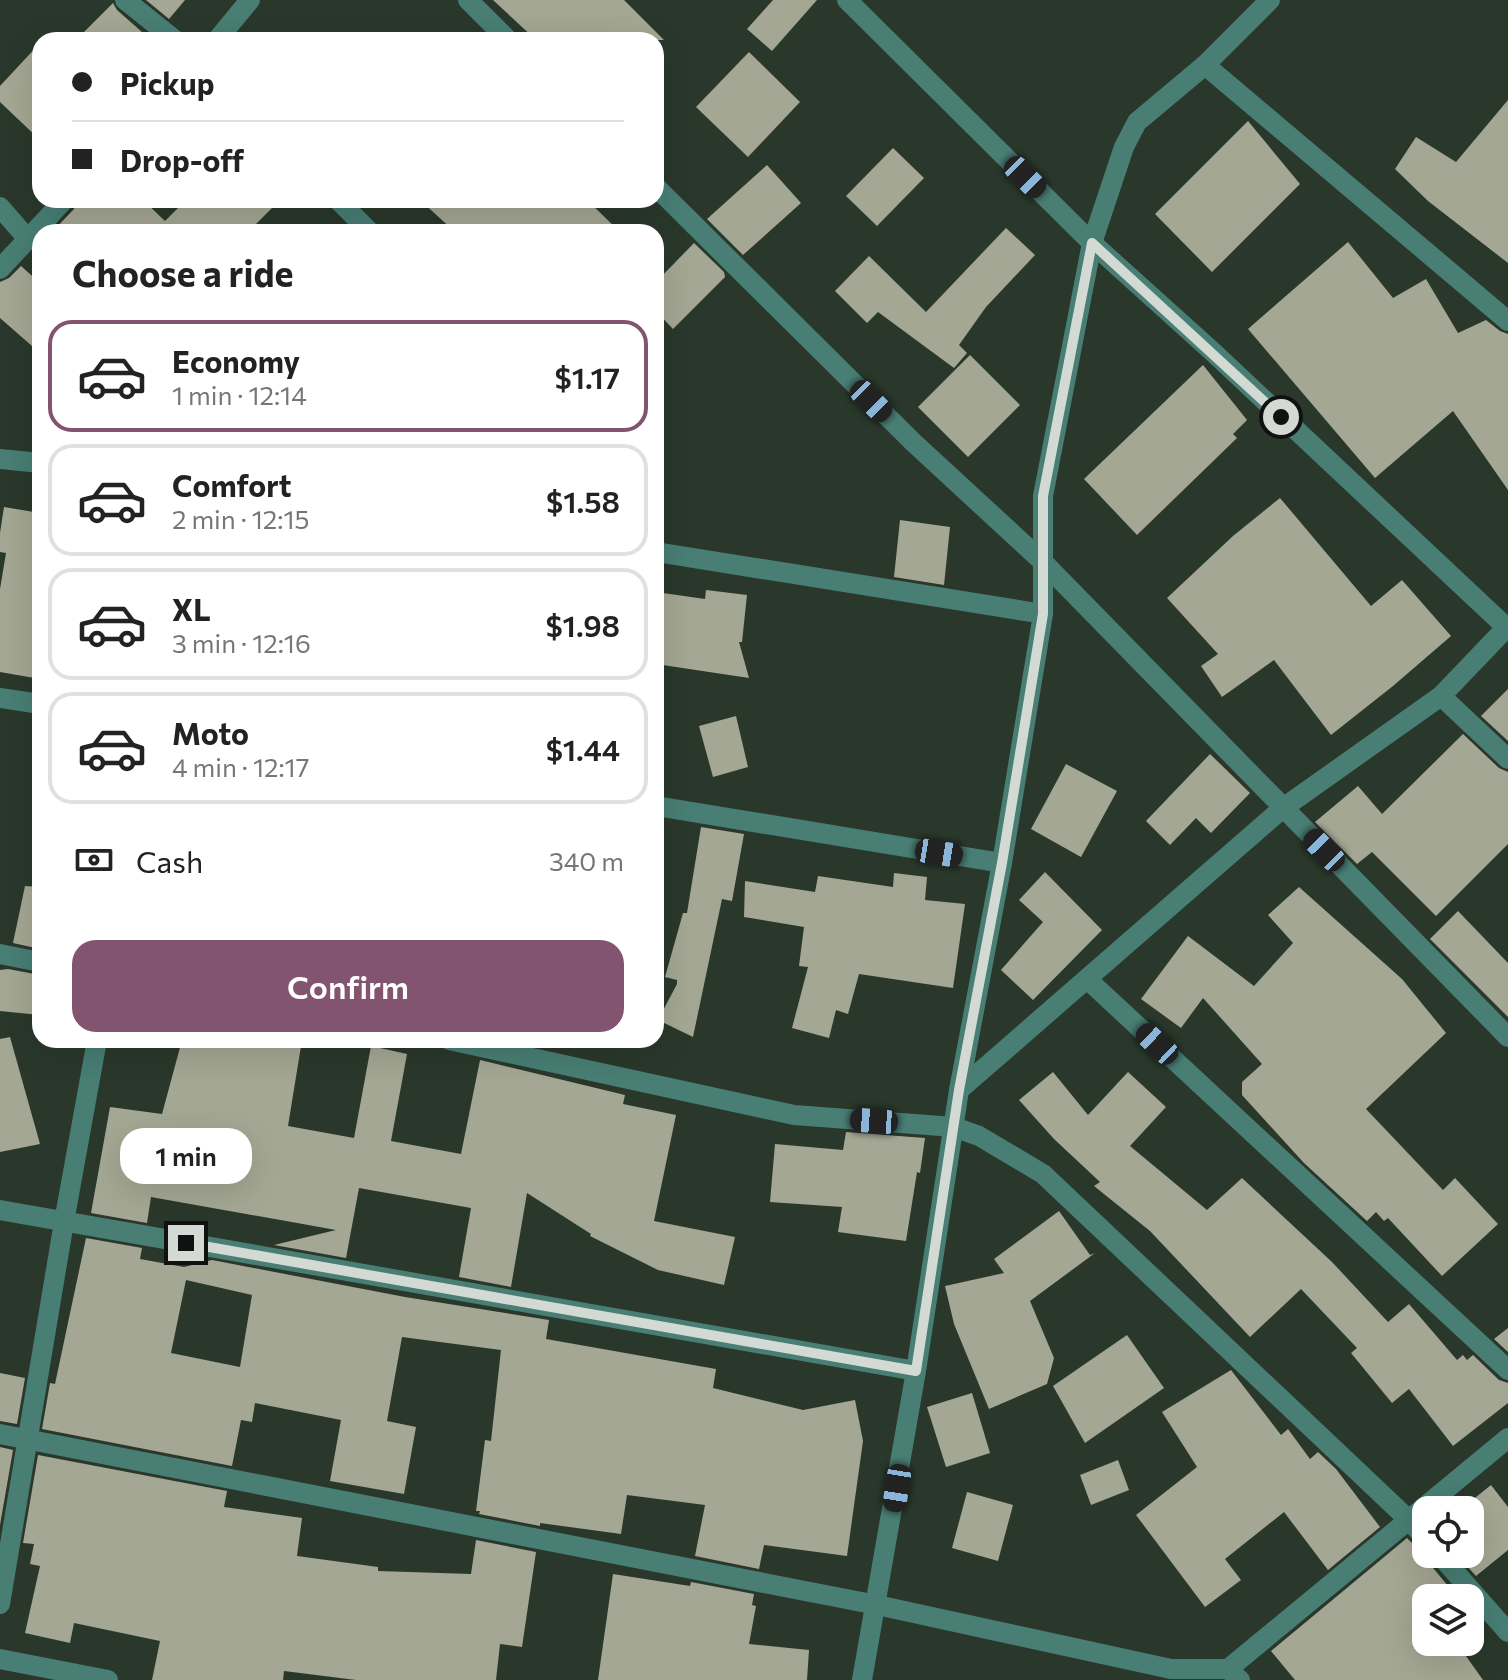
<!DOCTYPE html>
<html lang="en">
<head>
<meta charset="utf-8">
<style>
  :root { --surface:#fff; --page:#f6f6f6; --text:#222; --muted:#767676; --line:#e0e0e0; --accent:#82546f }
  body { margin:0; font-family:Commissioner,sans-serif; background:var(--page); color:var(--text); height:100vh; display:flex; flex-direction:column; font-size:30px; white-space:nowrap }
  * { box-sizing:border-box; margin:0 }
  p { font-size:26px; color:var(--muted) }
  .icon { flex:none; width:44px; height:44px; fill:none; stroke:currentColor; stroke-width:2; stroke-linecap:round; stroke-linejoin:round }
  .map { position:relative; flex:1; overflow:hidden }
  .panel { position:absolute; left:32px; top:224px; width:632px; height:824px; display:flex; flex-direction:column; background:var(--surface); border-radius:24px; box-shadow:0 8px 32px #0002 }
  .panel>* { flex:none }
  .hud { position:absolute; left:32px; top:32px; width:632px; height:176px; border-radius:24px; box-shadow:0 8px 32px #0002; display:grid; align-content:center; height:176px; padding:0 40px; background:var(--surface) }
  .controls { position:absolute; left:1412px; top:1496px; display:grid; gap:16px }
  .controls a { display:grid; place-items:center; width:72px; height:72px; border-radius:16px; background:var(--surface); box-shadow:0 8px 32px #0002; font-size:40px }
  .end { position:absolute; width:36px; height:36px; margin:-18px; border:10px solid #d2dad3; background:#111; box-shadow:0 0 0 4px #111 }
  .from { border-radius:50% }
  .bubble { position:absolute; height:56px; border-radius:24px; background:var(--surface); box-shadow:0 8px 32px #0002; font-size:26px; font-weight:600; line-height:56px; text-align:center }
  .car { position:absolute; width:24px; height:48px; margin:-24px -12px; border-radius:10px; box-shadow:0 0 6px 2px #0007; background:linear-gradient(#222 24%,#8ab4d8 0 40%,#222 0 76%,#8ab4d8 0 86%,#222 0) }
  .hud b { display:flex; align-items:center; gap:28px; height:76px; font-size:30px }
  .hud b+b { border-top:2px solid var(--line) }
  .hud i { width:20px; height:20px; background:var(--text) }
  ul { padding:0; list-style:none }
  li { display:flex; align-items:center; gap:24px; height:112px; margin:0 16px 12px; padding:0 24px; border:4px solid var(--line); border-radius:24px }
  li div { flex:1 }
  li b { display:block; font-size:30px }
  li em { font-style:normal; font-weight:600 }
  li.selected { border-color:var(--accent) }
  li>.icon { width:72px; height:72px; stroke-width:1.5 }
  h2 { padding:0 40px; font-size:36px; line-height:96px }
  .pay { display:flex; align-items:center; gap:20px; height:88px; padding:0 40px; font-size:30px }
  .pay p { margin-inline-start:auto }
  .cta { display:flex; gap:16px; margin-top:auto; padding:16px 40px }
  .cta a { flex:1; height:92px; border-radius:24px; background:var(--accent); color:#fff; font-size:32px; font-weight:600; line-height:92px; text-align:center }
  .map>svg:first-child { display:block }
  .building { fill:#a4a793; fill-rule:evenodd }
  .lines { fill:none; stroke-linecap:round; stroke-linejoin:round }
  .minor { stroke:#487e74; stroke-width:20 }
  .route { stroke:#d2dad3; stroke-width:10 }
</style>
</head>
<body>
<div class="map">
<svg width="1508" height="1680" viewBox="0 0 1508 1680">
  <rect width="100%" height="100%" fill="#2a382b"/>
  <g class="building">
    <polygon points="146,0 185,0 169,19"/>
    <polygon points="493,0 624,0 664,40 536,40"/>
    <polygon points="773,0 817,0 772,51 747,29"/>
    <polygon points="113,3 117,10 151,40 76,40"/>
    <polygon points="40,43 40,140 0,102 0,86"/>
    <polygon points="749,52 800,102 748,157 696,107"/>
    <polygon points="1508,100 1508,263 1428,201 1395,169 1416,137 1456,162"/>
    <polygon points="1248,121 1300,184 1212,272 1155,214"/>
    <polygon points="893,148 924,178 877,226 846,196"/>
    <polygon points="767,165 801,203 743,255 707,219"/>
    <polygon points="77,200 143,200 165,221 186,200 280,200 248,232 52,232 74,209"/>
    <polygon points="420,200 587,200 620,232 455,232"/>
    <polygon points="1006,228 1035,255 986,307 959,345 967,353 954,368 878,312 867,323 835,291 869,256 926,312"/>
    <polygon points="1348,242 1393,298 1426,279 1458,333 1486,320 1500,331 1508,334 1508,490 1453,411 1375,478 1248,329"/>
    <polygon points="694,243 724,272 725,277 673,329 656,311 656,282"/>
    <polygon points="21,266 40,283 40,353 0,318 0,282 9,278"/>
    <polygon points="970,355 1020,405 968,457 918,407"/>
    <polygon points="1203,365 1247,420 1233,434 1237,438 1137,535 1084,479"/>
    <polygon points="1280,498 1371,606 1402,580 1451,636 1393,686 1331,735 1274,660 1222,697 1201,666 1218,654 1167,598 1233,536"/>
    <polygon points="4,507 40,513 40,679 0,672 0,589 6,553 0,552 0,533"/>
    <polygon points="900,520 950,527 944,585 894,577"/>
    <polygon points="706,590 747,595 742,642 739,642 749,678 656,664 656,592 705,599"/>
    <polygon points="1508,689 1508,741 1481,716"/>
    <polygon points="736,716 748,767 713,777 699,726"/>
    <polygon points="1463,734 1499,768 1508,772 1508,844 1436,916 1372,852 1357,864 1315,822 1358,786 1382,814"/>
    <polygon points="1210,754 1250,793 1211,833 1196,818 1170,845 1146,821"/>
    <polygon points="1066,764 1117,791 1081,857 1031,829"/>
    <polygon points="701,827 744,834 732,901 722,899 693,1037 658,1020 677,984 677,980 665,977 683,913 687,913"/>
    <polygon points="1045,872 1102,930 1033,1000 1001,970 1043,922 1019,900"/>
    <polygon points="894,873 927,877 925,900 965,904 953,988 859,974 848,1014 836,1010 829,1038 792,1028 808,967 799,966 804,927 744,917 745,881 815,892 818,876 893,887"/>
    <polygon points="25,886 40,887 40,949 13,943"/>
    <polygon points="1299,887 1402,979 1446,1033 1366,1109 1443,1190 1455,1178 1498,1224 1442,1276 1388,1218 1384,1221 1376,1212 1367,1221 1304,1163 1242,1095 1242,1082 1262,1064 1203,998 1181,1028 1141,999 1188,936 1254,986 1293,943 1268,915"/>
    <polygon points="1458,911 1508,963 1508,1017 1430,939"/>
    <polygon points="8,969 40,975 40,1015 0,1011 0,970"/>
    <polygon points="10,1037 40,1144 0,1152 0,1039"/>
    <polygon points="182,1040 302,1040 288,1126 354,1138 371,1046 407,1054 391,1141 461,1154 480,1060 625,1095 623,1104 676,1115 654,1221 735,1237 724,1285 658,1270 590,1236 591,1234 527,1193 511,1287 459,1277 471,1208 359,1188 346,1258 274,1245 336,1230 151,1197 147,1223 91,1213 110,1107 162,1114"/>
    <polygon points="1053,1072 1088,1115 1128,1072 1166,1107 1130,1146 1207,1210 1242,1178 1332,1262 1388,1322 1409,1304 1457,1360 1463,1355 1467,1360 1473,1355 1499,1380 1508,1383 1508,1403 1453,1446 1409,1389 1392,1403 1351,1353 1357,1348 1301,1289 1250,1337 1150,1231 1094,1186 1100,1182 1054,1139 1019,1100"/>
    <polygon points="846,1132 925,1138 920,1173 917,1172 906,1241 838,1232 842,1207 770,1202 775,1144 843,1150"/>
    <polygon points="1059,1211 1090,1255 1095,1253 1030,1301 1054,1358 1047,1384 989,1409 954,1324 945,1286 1004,1273 994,1259"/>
    <path d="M86,1238l56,10 -2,11 44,8 28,-7 193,37 144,23 -3,19 170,30 -3,19 90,22 52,-10 8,41 -16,115 -83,-11 -5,24 -64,-13 10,-51 -78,-10 -6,39 -81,-11v3l-61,-12 1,-3h-4l9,-71 6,1 10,-91 -99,-13 -15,84 29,6 -12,67 -74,-13 11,-61 -86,-17 -3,19 -11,-2 -9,46 -190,-37 8,-46 5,1zM186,1280l66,15 -12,72 -69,-14z"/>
    <polygon points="1508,1328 1508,1352 1494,1339"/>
    <polygon points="1127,1335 1164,1388 1085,1443 1053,1386"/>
    <polygon points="1231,1370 1281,1435 1288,1429 1310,1459 1318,1452 1336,1469 1380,1527 1328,1570 1284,1512 1225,1559 1241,1580 1205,1607 1136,1515 1197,1467 1162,1412"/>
    <polygon points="0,1373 25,1378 17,1424 0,1421"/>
    <polygon points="972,1393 990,1453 946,1467 927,1407"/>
    <polygon points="0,1447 13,1450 0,1525"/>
    <polygon points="38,1455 227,1491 224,1507 302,1518 297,1556 378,1567 378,1571 471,1574 476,1540 536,1552 522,1647 500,1644 496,1680 356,1680 284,1671 283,1680 152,1680 160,1641 74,1623 70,1643 25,1633 40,1566 30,1564 34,1544 23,1543"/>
    <polygon points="1118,1460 1129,1490 1091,1505 1080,1475"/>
    <polygon points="1491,1485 1508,1507 1508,1550 1476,1576 1456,1554 1470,1554 1470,1510 1460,1510"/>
    <polygon points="967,1492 1013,1505 998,1561 952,1548"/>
    <polygon points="1407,1538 1417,1548 1426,1552 1429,1563 1458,1598 1426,1598 1426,1642 1470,1642 1470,1614 1484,1633 1461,1649 1483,1680 1295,1680 1271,1651"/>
    <polygon points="613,1574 690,1586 691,1582 754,1594 752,1605 756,1606 749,1644 809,1650 807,1680 598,1680"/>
  </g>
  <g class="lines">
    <g class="minor">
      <polyline points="125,0 175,40"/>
      <polyline points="468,0 508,40"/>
      <polyline points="847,0 1092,243 1214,353 1506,627"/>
      <polyline points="217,40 250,0"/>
      <polyline points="1205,65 1508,321"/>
      <polyline points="656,187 914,443 1043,562 1508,1037"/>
      <polyline points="338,200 370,232"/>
      <polyline points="0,207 27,238"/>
      <polyline points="0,269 64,200"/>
      <polyline points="0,459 40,463"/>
      <polyline points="656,552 1043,614"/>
      <polyline points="1441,696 1508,759"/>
      <polyline points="0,698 40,704"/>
      <polyline points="656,806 1002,863"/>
      <polyline points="0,954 40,962"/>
      <polyline points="1087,979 1508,1370"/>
      <polyline points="449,1040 794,1115 954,1127 979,1136 1043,1174 1409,1520 1426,1539"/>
      <polyline points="959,1090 1283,808 1441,696 1508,626"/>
      <polyline points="0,1210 916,1371"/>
      <polyline points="0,1434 877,1605 1171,1669 1228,1669 1240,1680"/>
      <polyline points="1439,1554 1508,1632"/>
      <polyline points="0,1604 64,1222 97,1040"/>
      <polyline points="0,1659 108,1680"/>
      <polyline points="1228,1669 1508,1438"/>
      <polyline points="862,1680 916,1371 959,1090 1002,863 1043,614 1043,496 1092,243 1124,147 1137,122 1205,65 1270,0"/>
    </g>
  </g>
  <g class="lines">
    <polyline class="route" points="186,1243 916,1371 959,1090 1002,863 1043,614 1043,496 1092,243 1281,417"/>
  </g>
</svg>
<div class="controls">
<a><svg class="icon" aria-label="locate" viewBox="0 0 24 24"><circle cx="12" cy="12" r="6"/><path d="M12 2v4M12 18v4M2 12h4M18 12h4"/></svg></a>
<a><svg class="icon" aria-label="layers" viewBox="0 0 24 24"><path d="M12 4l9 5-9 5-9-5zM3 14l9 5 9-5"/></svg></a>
</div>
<i class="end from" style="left:1281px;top:417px"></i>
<i class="end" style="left:186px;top:1243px"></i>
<div class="bubble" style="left:120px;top:1128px;width:132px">1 min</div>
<i class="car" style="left:1025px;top:177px;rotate:135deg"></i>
<i class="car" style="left:871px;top:401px;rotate:135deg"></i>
<i class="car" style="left:1324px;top:850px;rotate:316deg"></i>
<i class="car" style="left:939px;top:853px;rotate:99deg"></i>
<i class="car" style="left:1157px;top:1044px;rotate:313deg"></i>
<i class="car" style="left:874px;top:1121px;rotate:274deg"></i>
<i class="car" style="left:897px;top:1488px;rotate:189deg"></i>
<div class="hud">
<b><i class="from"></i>Pickup</b>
<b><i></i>Drop-off</b>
</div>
<section class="panel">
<h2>Choose a ride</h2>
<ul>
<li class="selected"><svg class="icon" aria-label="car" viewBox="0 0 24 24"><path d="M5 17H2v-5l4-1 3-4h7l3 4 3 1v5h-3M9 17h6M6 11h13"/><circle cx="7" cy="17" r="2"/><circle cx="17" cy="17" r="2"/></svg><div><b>Economy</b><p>1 min · 12:14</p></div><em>$1.17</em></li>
<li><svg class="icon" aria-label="car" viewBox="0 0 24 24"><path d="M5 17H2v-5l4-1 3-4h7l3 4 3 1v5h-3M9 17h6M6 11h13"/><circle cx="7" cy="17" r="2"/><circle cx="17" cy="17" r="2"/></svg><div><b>Comfort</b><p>2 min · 12:15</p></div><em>$1.58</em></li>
<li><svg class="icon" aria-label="car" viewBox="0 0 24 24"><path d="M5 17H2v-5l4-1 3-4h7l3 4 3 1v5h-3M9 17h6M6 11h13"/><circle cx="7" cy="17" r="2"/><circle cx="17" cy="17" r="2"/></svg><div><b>XL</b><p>3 min · 12:16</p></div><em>$1.98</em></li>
<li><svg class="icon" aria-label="car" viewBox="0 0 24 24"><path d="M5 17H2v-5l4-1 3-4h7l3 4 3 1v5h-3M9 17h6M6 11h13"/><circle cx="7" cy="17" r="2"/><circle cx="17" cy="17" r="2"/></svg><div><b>Moto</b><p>4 min · 12:17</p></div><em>$1.44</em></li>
</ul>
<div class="pay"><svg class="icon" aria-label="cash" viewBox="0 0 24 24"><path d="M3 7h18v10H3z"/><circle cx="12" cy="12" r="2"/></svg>Cash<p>340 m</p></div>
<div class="cta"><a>Confirm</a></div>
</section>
</div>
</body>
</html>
